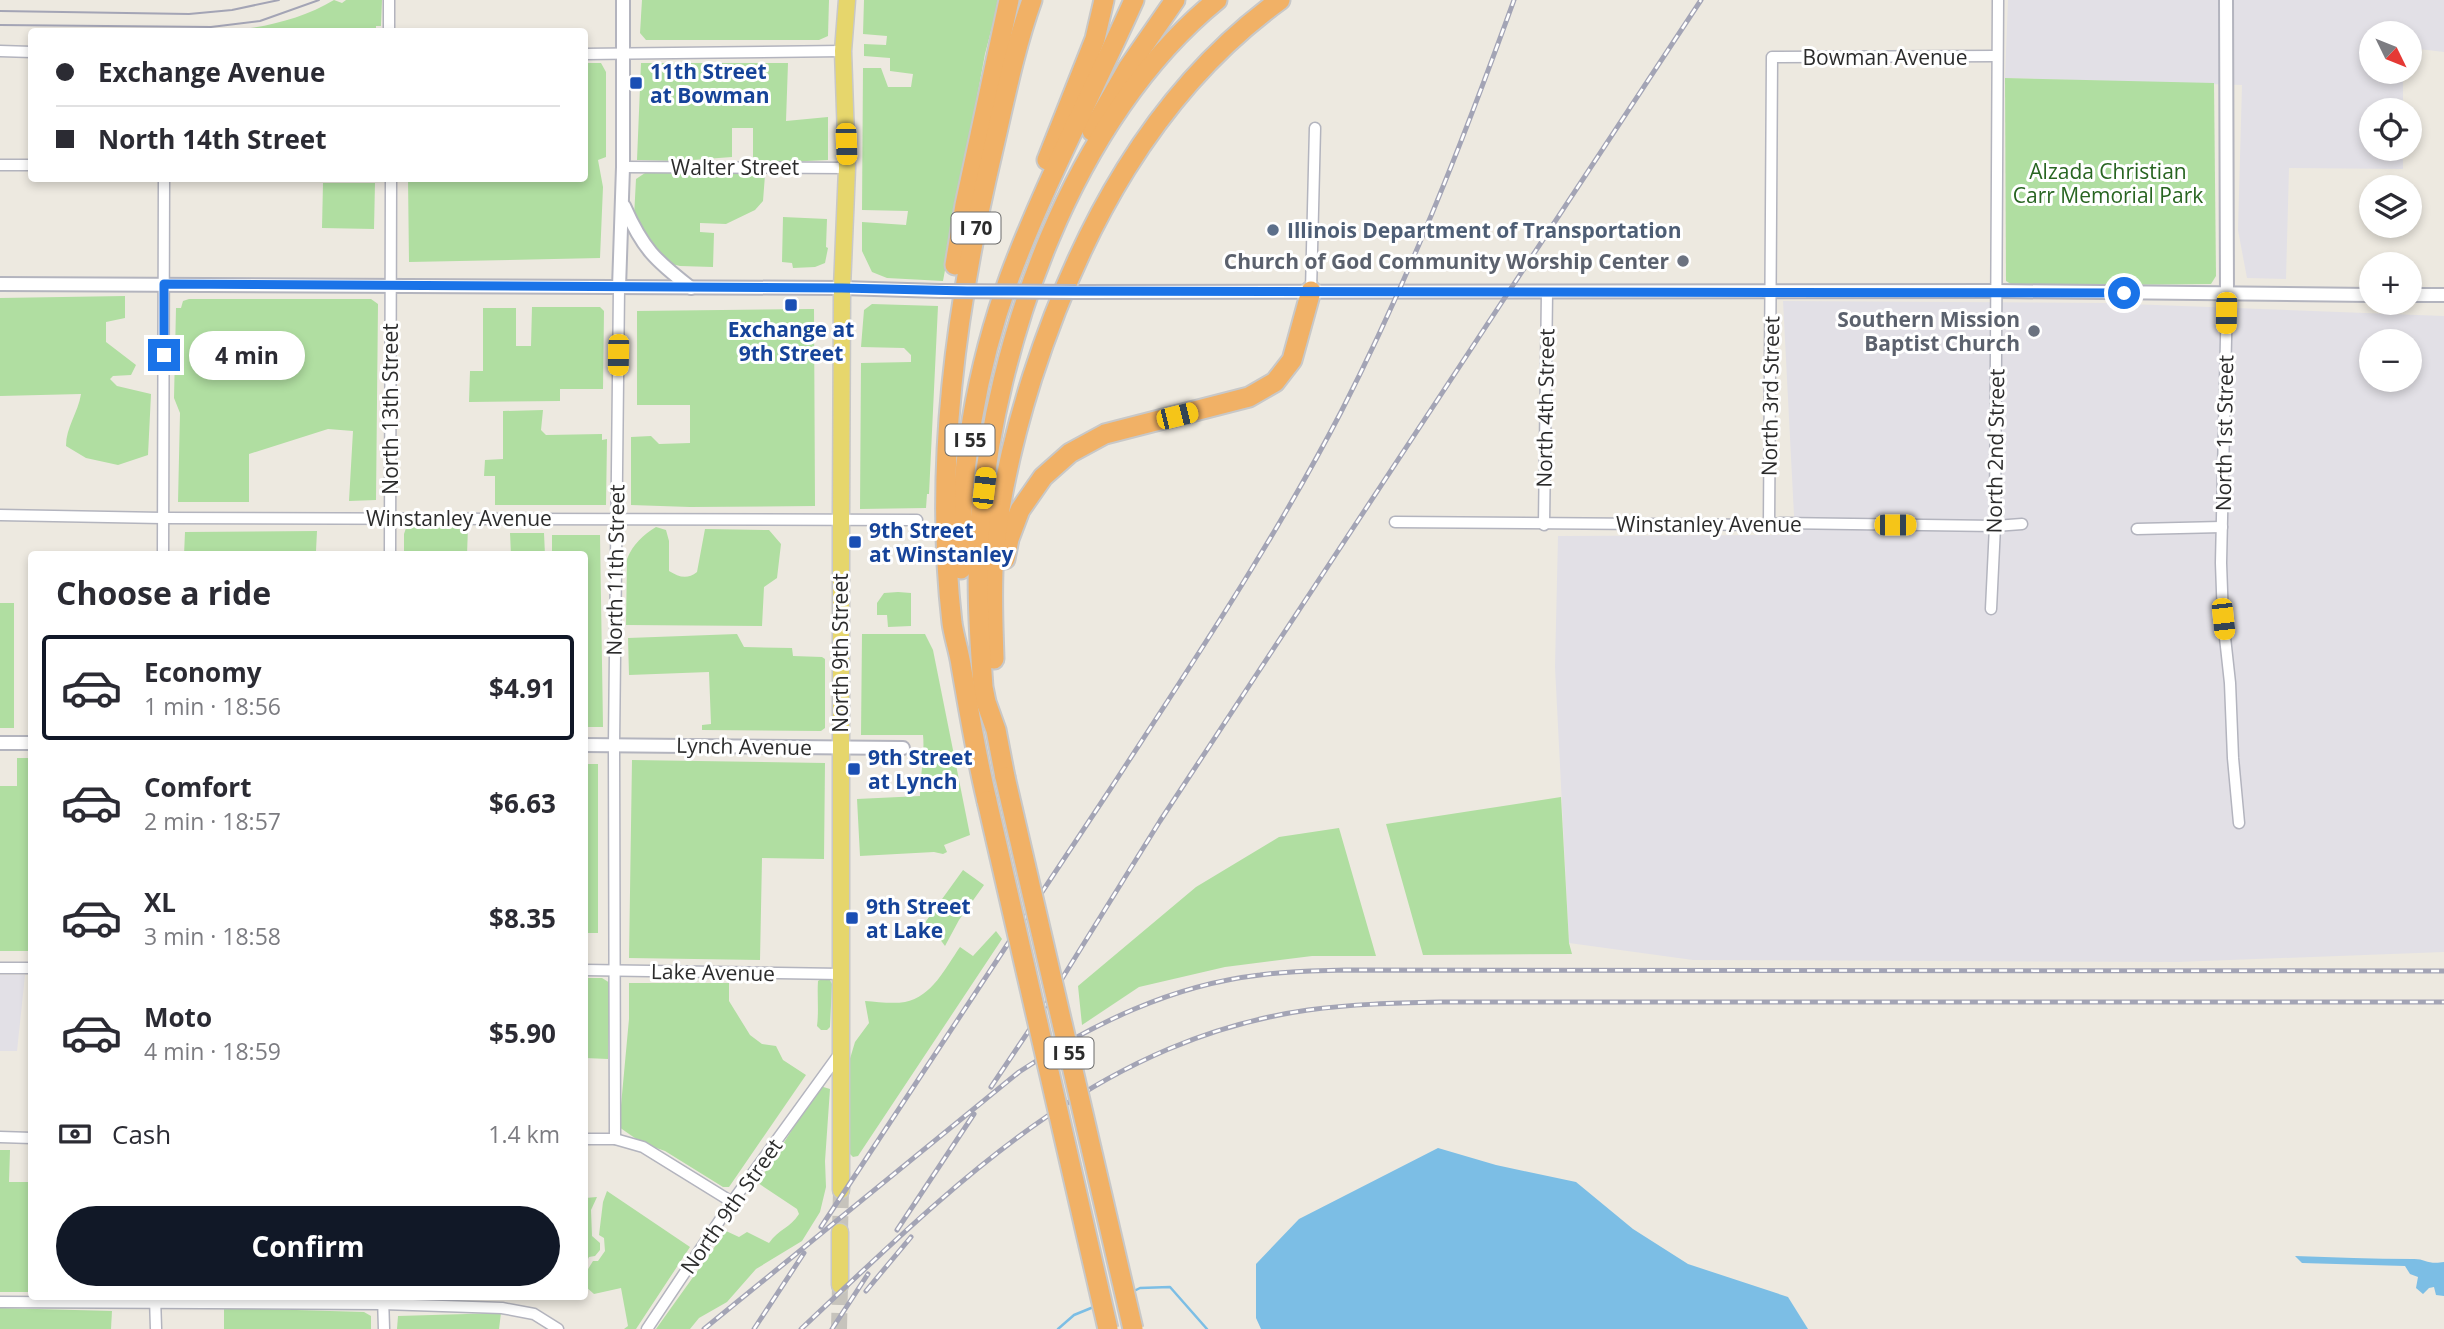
<!DOCTYPE html>
<html lang="en">
<head>
<meta charset="utf-8">
<style>
  :root { --surface:#fff; --page:#f7f7f7; --text:#2b2b33; --muted:#7c7c81; --line:#e1e1e2; --accent:#111827 }
  body { margin:0; font-family:"Open Sans",sans-serif; background:var(--page); color:var(--text); height:100vh; display:flex; flex-direction:column; font-size:26px; white-space:nowrap }
  * { box-sizing:border-box; margin:0 }
  p { font-size:23px; color:var(--muted) }
  .icon { flex:none; width:38px; height:38px; fill:none; stroke:currentColor; stroke-width:2; stroke-linecap:round; stroke-linejoin:round }
  .map { position:relative; flex:1; overflow:hidden }
  .side { position:absolute; left:28px; top:551px; width:560px; height:749px; display:flex; flex-direction:column; background:var(--surface); border-radius:7px; box-shadow:0 4px 10px #0003 }
  .side>* { flex:none }
  .top-card { position:absolute; left:28px; top:28px; width:560px; height:154px; border-radius:7px; box-shadow:0 4px 10px #0003; display:grid; align-content:center; height:154px; padding:0 28px; background:var(--surface) }
  .needle { width:46px; rotate:133deg }
  .tools { position:absolute; left:2359px; top:21px; display:grid; gap:14px }
  .tools a { display:grid; place-items:center; width:63px; height:63px; border-radius:50%; background:var(--surface); box-shadow:0 4px 10px #0003; font-size:35px }
  .end { position:absolute; width:32px; height:32px; margin:-16px; border:9px solid #1a73e8; background:#fff; box-shadow:0 0 0 4px #fff }
  .from { border-radius:50% }
  .bubble { position:absolute; height:49px; border-radius:24px; background:var(--surface); box-shadow:0 4px 10px #0003; font-size:23px; font-weight:700; line-height:49px; text-align:center }
  .car { position:absolute; width:21px; height:42px; margin:-21px -10px; border-radius:9px; box-shadow:0 0 5px 2px #0007; background:linear-gradient(#f5c518 24%,#345 0 40%,#f5c518 0 76%,#345 0 86%,#f5c518 0) }
  .top-card b { display:flex; align-items:center; gap:24px; height:66px; font-size:26px }
  .top-card b+b { border-top:2px solid var(--line) }
  .top-card i { width:18px; height:18px; background:var(--text) }
  ul { padding:0; list-style:none }
  li { display:flex; align-items:center; gap:21px; height:105px; margin:0 14px 10px; padding:0 14px; border:4px solid transparent; border-radius:7px }
  li div { flex:1 }
  li b { display:block; font-size:26px }
  li em { font-style:normal; font-weight:700 }
  li.current { border-color:var(--accent) }
  li>.icon { width:63px; height:63px; stroke-width:1.5 }
  h2 { padding:0 28px; font-size:32px; line-height:84px }
  .pay { display:flex; align-items:center; gap:18px; height:77px; padding:0 28px; font-size:26px }
  .pay p { margin-inline-start:auto }
  .button { display:flex; gap:14px; margin-top:auto; padding:14px 28px }
  .button a { flex:1; height:80px; border-radius:42px; background:var(--accent); color:#fff; font-size:28px; font-weight:700; line-height:80px; text-align:center }
  .map>svg:first-child { display:block }
  .industrial { fill:#e2e0e6; fill-rule:evenodd }
  .green { fill:#b0dea1 }
  .water { fill:#7cbee5 }
  .lines { fill:none; stroke-linecap:round; stroke-linejoin:round }
  .stream { stroke:#7cbee5; stroke-width:2.5 }
  .primary-tunnel { stroke:#c6c3bc; stroke-width:16; stroke-dasharray:16 8; stroke-linecap:butt }
  .minor-casing { stroke:#b3b4be; stroke-width:13 }
  .tertiary-casing { stroke:#b3b4be; stroke-width:16 }
  .primary-casing { stroke:#c8c8c8; stroke-width:19 }
  .motorway-casing { stroke:#c8c8c8; stroke-width:23 }
  .minor { stroke:#fff; stroke-width:10 }
  .tertiary { stroke:#fff; stroke-width:12 }
  .primary { stroke:#e6d66c; stroke-width:16 }
  .motorway { stroke:#f1b166; stroke-width:19 }
  .tram { stroke:#a3a4b5; stroke-width:2 }
  .rail-casing { stroke:#a3a4b5; stroke-width:5 }
  .rail { stroke:#fff; stroke-width:2.5; stroke-dasharray:8; stroke-linecap:butt }
  .tertiary-bridge-casing { stroke:#b3b4be; stroke-width:16; stroke-linecap:butt }
  .motorway-bridge-casing { stroke:#c8c8c8; stroke-width:23; stroke-linecap:butt }
  .tertiary-bridge { stroke:#fff; stroke-width:12 }
  .motorway-bridge { stroke:#f1b166; stroke-width:19 }
  .route { stroke:#1a73e8; stroke-width:9 }
  .transit-dot { fill:#1a4fb4; stroke:#fff; stroke-width:2.5 }
  .service-dot { fill:#5c6f8a; stroke:#fff; stroke-width:2.5 }
  .worship-dot { fill:#6b7280; stroke:#fff; stroke-width:2.5 }
  .labels { text-anchor:middle; dominant-baseline:central; stroke-width:6; stroke-linejoin:round; paint-order:stroke }
  .shield { fill:#fff; stroke:#6b6b6b; stroke-width:2 }
  .shield-label { font-size:19px; font-weight:bold; fill:#2c2c2c }
  .street-label { font-size:21px; fill:#2c2c2c; stroke:#fff }
  .transit-label { font-size:21px; font-weight:bold; fill:#164399; stroke:#fff; text-anchor:start }
  .park-label { font-size:21px; fill:#286521; stroke:#fff }
  .service-label { font-size:21px; font-weight:bold; fill:#4e5e75; stroke:#fff; text-anchor:start }
  .worship-label { font-size:21px; font-weight:bold; fill:#5b616d; stroke:#fff; text-anchor:end }
</style>
</head>
<body>
<div class="map">
<svg width="2444" height="1329" viewBox="0 0 2444 1329">
  <rect width="100%" height="100%" fill="#ede9e0"/>
  <g class="industrial">
    <polygon points="2008,0 2444,0 2444,52 2410,48 2410,33 2371,33 2371,72 2403,72 2403,110 2371,110 2371,149 2403,149 2403,169 2289,168 2286,279 2247,278 2238,230 2242,85 2005,78"/>
    <path d="M1783,301l320,2 341,13v636l-266,10 -485,-2 -124,-17 -14,-276 3,-131 237,-1zM2371,341h39v39h-39z"/>
    <polygon points="0,975 25,975 17,1051 0,1051"/>
  </g>
  <g class="green">
    <path d="M334,0l8,3 4,-3h36l-1,26h-5v6l-155,-1c38,-2 80,-11 113,-31z"/>
    <polygon points="642,0 829,0 828,36 819,40 646,40 640,33"/>
    <polygon points="864,0 999,0 985,54 943,281 887,278 872,272 862,251 862,222 906,225 908,211 862,210 863,68 881,68 888,87 911,87 913,74 890,71 890,58 864,56 864,44 886,45 887,36 863,34"/>
    <polygon points="585,63 601,63 606,72 606,157 598,160 603,187 600,258 409,262 408,179 584,178"/>
    <polygon points="641,63 788,63 786,121 828,117 828,160 786,162 753,161 753,128 732,128 732,157 679,161 637,160"/>
    <polygon points="2005,78 2214,83 2216,276 2211,284 2014,286 2006,281"/>
    <polygon points="645,173 746,173 765,175 763,201 755,210 726,224 700,223 700,232 714,233 713,267 680,266 655,260 634,217 636,179"/>
    <polygon points="323,183 375,183 374,229 322,228"/>
    <polygon points="783,217 827,219 826,247 828,248 825,263 815,267 793,268 792,263 782,262"/>
    <path d="M125,296v22l-19,4v20l30,23 -5,10 -18,1 -3,3 7,7 34,8 -3,61 -30,10 -32,-7 -20,-12c0,-19 12,-33 15,-52l-81,2v-98z"/>
    <polygon points="189,299 371,299 378,304 376,500 349,501 353,431 328,429 249,454 249,502 178,502 180,413 174,398 176,308 181,308 183,301"/>
    <polygon points="872,304 938,306 929,494 927,494 926,508 860,509 861,363 911,362 911,355 904,348 861,347 864,310"/>
    <polygon points="532,307 600,307 604,311 603,389 560,389 560,401 469,402 470,371 483,371 483,308 516,308 516,346 531,346"/>
    <polygon points="814,309 815,506 690,507 631,505 631,437 651,436 659,444 690,443 690,405 637,405 637,311"/>
    <polygon points="543,410 541,430 546,435 602,434 602,440 607,439 606,505 495,505 495,476 484,476 485,460 503,459 503,411"/>
    <polygon points="407,525 468,527 467,555 404,555 404,534"/>
    <path d="M656,527l10,3 3,11v30c10,6 18,9 28,1l8,-43 64,1 12,14 -4,34 -13,9 -2,39 -136,-1 1,-66c6,-15 16,-24 29,-32z"/>
    <polygon points="317,531 316,551 292,552 292,555 184,555 185,532"/>
    <polygon points="510,533 544,533 545,555 511,555"/>
    <polygon points="552,535 600,535 603,727 585,727 584,555 552,555"/>
    <polygon points="898,592 911,593 911,626 888,627 887,615 877,615 877,603 884,593"/>
    <rect x="0" y="603" width="14" height="125"/>
    <polygon points="737,634 744,647 792,648 793,656 822,657 825,659 825,728 821,731 702,730 702,725 711,724 709,672 629,675 628,638"/>
    <path d="M862,634h63l8,16 37,185 -26,10 3,7 -4,2 -9,-2 -74,4 -3,-57 63,-3c0,-20 5,-42 3,-61h-62z"/>
    <polygon points="17,758 31,758 31,951 0,951 0,786 17,786"/>
    <polygon points="632,760 825,763 824,859 762,858 760,960 629,958"/>
    <polygon points="584,764 598,764 598,933 585,933"/>
    <polygon points="1561,797 1569,943 1572,954 1423,955 1386,824"/>
    <polygon points="1339,828 1376,956 1312,956 1225,967 1139,987 1082,1025 1078,986 1196,887 1279,837"/>
    <polygon points="963,870 984,885 959,920 945,946 939,938 924,924"/>
    <path d="M996,931l6,8 -144,217 -5,1 -4,-4v-91l6,-20 14,-19 -4,-22c13,1 28,3 40,1 27,-5 41,-35 55,-55l13,9z"/>
    <polygon points="585,978 602,978 610,983 608,1059 585,1058"/>
    <path d="M821,979l9,1 2,4 -2,43 -3,3h-6l-4,-4c2,-16 0,-29 1,-45z"/>
    <polygon points="629,983 729,983 729,1001 750,1035 762,1044 776,1046 783,1060 806,1075 729,1187 723,1187 665,1151 642,1143 619,1127 629,1019"/>
    <path d="M820,1086l10,3 -5,72 1,26 -6,25 -18,29 -46,28 -29,33 -28,16 -9,11h-34l70,-98 13,6 8,-5 22,11c10,-14 21,-15 30,-29l-2,-5 -39,-26z"/>
    <polygon points="0,1150 10,1150 9,1182 31,1182 31,1292 0,1292"/>
    <polygon points="607,1191 690,1247 636,1329 624,1329 628,1326 621,1288 594,1294 585,1286 585,1274 593,1261 598,1261 605,1251 604,1238 599,1235 603,1202"/>
    <polygon points="597,1197 591,1210 592,1236 600,1243 600,1250 595,1256 589,1257 585,1265 585,1198"/>
    <polygon points="0,1308 112,1311 111,1329 0,1329"/>
    <polygon points="224,1308 364,1312 371,1316 371,1329 224,1329"/>
    <polygon points="501,1313 499,1329 397,1329 398,1316"/>
  </g>
  <g class="water">
    <polygon points="1438,1148 1496,1165 1576,1182 1633,1229 1688,1264 1788,1297 1808,1329 1261,1329 1256,1318 1256,1264 1299,1219"/>
    <path d="M2295,1256c39,1 78,3 117,3 13,-1 15,6 32,3v34l-8,-1 -2,-8 -5,1 -6,6 -7,-6 2,-11 -8,-3 -5,-8 -103,-3z"/>
  </g>
  <g class="lines">
    <g class="stream">
      <polyline points="1132,1292 1140,1288 1170,1287 1207,1329"/>
      <polyline points="1058,1329 1074,1315 1096,1306"/>
    </g>
    <g class="primary-tunnel">
      <polyline points="840,1232 841,1190"/>
      <polyline points="839,1329 840,1285"/>
    </g>
    <defs>
      <g id="minor">
        <polyline points="389,0 389,32"/>
        <polyline points="0,51 32,52"/>
        <polyline points="584,54 843,51"/>
        <polyline points="0,165 32,165"/>
        <polyline points="623,167 847,168"/>
        <polyline points="1311,291 1315,128"/>
        <polyline points="2227,294 2221,563 2223,619 2230,683 2233,758 2239,823"/>
        <polyline points="0,515 162,518 917,520"/>
        <polyline points="1395,522 1769,525 1781,523 1995,526 2022,524"/>
        <polyline points="1544,525 1547,292"/>
        <polyline points="1769,525 1772,57 1997,56"/>
        <polyline points="2137,529 2222,527"/>
        <polyline points="163,555 164,178"/>
        <polyline points="390,555 391,178"/>
        <polyline points="1991,609 1995,526 1998,0"/>
        <polyline points="0,968 32,968"/>
        <polyline points="584,970 841,974"/>
        <polyline points="0,1137 32,1138"/>
        <polyline points="584,1139 615,1139 643,1147 732,1202"/>
        <polyline points="615,1139 614,745 619,288"/>
        <polyline points="155,1297 156,1329"/>
        <polyline points="383,1297 384,1329"/>
        <polyline points="0,1302 383,1304 502,1308 534,1314 558,1329"/>
        <polyline points="647,1329 732,1202 840,1053"/>
      </g>
      <g id="tertiary">
        <polyline points="2226,0 2227,294"/>
        <path d="M624,206c19,43 31,54 67,82"/>
        <polyline points="0,284 842,288 940,291"/>
        <polyline points="619,288 623,167 623,0"/>
        <polyline points="1076,292 1997,291 2371,295"/>
        <polyline points="2410,295 2444,295"/>
        <polyline points="0,743 32,743"/>
        <polyline points="584,745 903,748"/>
      </g>
      <g id="primary">
        <polyline points="841,1190 841,520 842,288 847,168 843,51 847,0"/>
        <polyline points="840,1285 840,1232"/>
      </g>
      <g id="motorway">
        <polyline points="1092,131 1128,68 1175,0"/>
        <polyline points="1047,160 1095,39 1104,0"/>
        <polyline points="955,265 965,205 1009,0"/>
        <polyline points="1005,559 1009,539 1020,510 1043,477 1070,453 1105,434 1249,397 1275,382 1292,360 1311,291"/>
        <path d="M961,569c-2,-98 15,-201 49,-293 35,-94 83,-184 124,-276"/>
        <path d="M994,659c-1,-35 -3,-71 0,-105 6,-60 20,-119 38,-176 47,-146 121,-286 248,-378"/>
        <path d="M1005,777l-9,-47 -10,-28 -3,-15c-4,-55 -7,-109 -3,-164 15,-182 92,-405 237,-523"/>
        <path d="M987,801c-11,-46 -18,-90 -26,-136 -2,-14 -7,-28 -9,-42 -18,-157 4,-316 40,-469 12,-51 22,-104 40,-154"/>
      </g>
    </defs>
    <use href="#minor" class="minor-casing"/>
    <use href="#tertiary" class="tertiary-casing"/>
    <use href="#primary" class="primary-casing"/>
    <use href="#motorway" class="motorway-casing"/>
    <use href="#minor" class="minor"/>
    <use href="#tertiary" class="tertiary"/>
    <use href="#primary" class="primary"/>
    <use href="#motorway" class="motorway"/>
    <g class="tram">
      <polyline points="0,11 189,14 232,10 279,0"/>
      <polyline points="0,25 211,27 260,21 319,0"/>
    </g>
    <defs>
      <g id="rail">
        <polyline points="991,1087 1040,1014 1160,821 1701,0"/>
        <path d="M821,1227c97,-147 193,-293 290,-439 80,-123 162,-245 230,-376 68,-133 122,-271 173,-412"/>
        <polyline points="897,1230 974,1114"/>
        <polyline points="866,1291 911,1237"/>
        <path d="M704,1329l315,-257c73,-48 153,-87 241,-97 28,-4 57,-4 85,-5l1099,1"/>
        <polyline points="754,1329 804,1253"/>
        <path d="M801,1329c150,-141 292,-288 507,-319 44,-6 88,-7 132,-8h1004"/>
        <polyline points="832,1329 868,1274"/>
      </g>
    </defs>
    <use href="#rail" class="rail-casing"/>
    <use href="#rail" class="rail"/>
    <defs>
      <polyline id="tertiary-bridge" points="940,291 1076,292"/>
      <g id="motorway-bridge">
        <polyline points="1005,777 1133,1329"/>
        <polyline points="987,801 1108,1329"/>
      </g>
    </defs>
    <use href="#tertiary-bridge" class="tertiary-bridge-casing"/>
    <use href="#motorway-bridge" class="motorway-bridge-casing"/>
    <use href="#tertiary-bridge" class="tertiary-bridge"/>
    <use href="#motorway-bridge" class="motorway-bridge"/>
  </g>
  <g class="lines">
    <polyline class="route" points="164,355 164,284 842,288 967,291 2124,293"/>
  </g>
  <g class="transit-dot">
    <rect x="629" y="76" width="14" height="14" rx="3.5"/>
    <rect x="784" y="298" width="14" height="14" rx="3.5"/>
    <rect x="848" y="535" width="14" height="14" rx="3.5"/>
    <rect x="847" y="762" width="14" height="14" rx="3.5"/>
    <rect x="845" y="911" width="14" height="14" rx="3.5"/>
  </g>
  <circle class="service-dot" cx="1273" cy="230" r="7"/>
  <g class="worship-dot">
    <circle cx="1683" cy="261" r="7"/>
    <circle cx="2034" cy="331" r="7"/>
  </g>
  <g class="labels">
    <g class="shield">
      <rect x="951.5" y="212.5" width="49" height="31" rx="5"/>
      <rect x="945.5" y="424.5" width="49" height="31" rx="5"/>
      <rect x="1044.5" y="1037.5" width="49" height="31" rx="5"/>
    </g>
    <g class="shield-label">
      <text x="976" y="228">I 70</text>
      <text x="970" y="440">I 55</text>
      <text x="1069" y="1053">I 55</text>
    </g>
    <g class="street-label">
      <text x="1885" y="57">Bowman Avenue</text>
      <text x="735" y="167">Walter Street</text>
      <text transform="translate(1770 396) rotate(-89)">North 3rd Street</text>
      <text transform="translate(1545 408) rotate(-89)">North 4th Street</text>
      <text transform="translate(390 409) rotate(-90)">North 13th Street</text>
      <text transform="translate(2224 433) rotate(-89)">North 1st Street</text>
      <text transform="translate(1995 451) rotate(-89)">North 2nd Street</text>
      <text x="459" y="518">Winstanley Avenue</text>
      <text x="1709" y="524">Winstanley Avenue</text>
      <text transform="translate(615 570) rotate(-89)">North 11th Street</text>
      <text transform="translate(840 653) rotate(-90)">North 9th Street</text>
      <text transform="translate(744 746) rotate(1)">Lynch Avenue</text>
      <text transform="translate(713 972) rotate(1)">Lake Avenue</text>
      <text transform="translate(731 1206) rotate(-55)">North 9th Street</text>
    </g>
    <g class="transit-label">
      <text x="650" y="71">11th Street<tspan x="650" dy="24">at Bowman</tspan></text>
      <text x="791" y="329" text-anchor="middle">Exchange at<tspan x="791" dy="24">9th Street</tspan></text>
      <text x="869" y="530">9th Street<tspan x="869" dy="24">at Winstanley</tspan></text>
      <text x="868" y="757">9th Street<tspan x="868" dy="24">at Lynch</tspan></text>
      <text x="866" y="906">9th Street<tspan x="866" dy="24">at Lake</tspan></text>
    </g>
    <g class="park-label">
      <text x="2108" y="171">Alzada Christian<tspan x="2108" dy="24">Carr Memorial Park</tspan></text>
    </g>
    <g class="service-label">
      <text x="1287" y="230">Illinois Department of Transportation</text>
    </g>
    <g class="worship-label">
      <text x="1669" y="261">Church of God Community Worship Center</text>
      <text x="2020" y="319">Southern Mission<tspan x="2020" dy="24">Baptist Church</tspan></text>
    </g>
  </g>
</svg>
<div class="tools">
<a><svg class="needle" viewBox="-14 -14 28 28"><path d="M0-13l5 13h-10z" fill="#e53935"/><path d="M0 13l5-13h-10z" fill="#7c7c81"/></svg></a>
<a><svg class="icon" aria-label="locate" viewBox="0 0 24 24"><circle cx="12" cy="12" r="6"/><path d="M12 2v4M12 18v4M2 12h4M18 12h4"/></svg></a>
<a><svg class="icon" aria-label="layers" viewBox="0 0 24 24"><path d="M12 4l9 5-9 5-9-5zM3 14l9 5 9-5"/></svg></a>
<a>+</a>
<a>−</a>
</div>
<i class="end from" style="left:2124px;top:293px"></i>
<i class="end" style="left:164px;top:355px"></i>
<div class="bubble" style="left:189px;top:331px;width:116px">4 min</div>
<i class="car" style="left:846px;top:144px;rotate:178deg"></i>
<i class="car" style="left:2226px;top:313px;rotate:181deg"></i>
<i class="car" style="left:618px;top:355px;rotate:181deg"></i>
<i class="car" style="left:1177px;top:416px;rotate:76deg"></i>
<i class="car" style="left:984px;top:488px;rotate:7deg"></i>
<i class="car" style="left:1895px;top:525px;rotate:90deg"></i>
<i class="car" style="left:2223px;top:619px;rotate:174deg"></i>
<div class="top-card">
<b><i class="from"></i>Exchange Avenue</b>
<b><i></i>North 14th Street</b>
</div>
<section class="side">
<h2>Choose a ride</h2>
<ul>
<li class="current"><svg class="icon" aria-label="car" viewBox="0 0 24 24"><path d="M5 17H2v-5l4-1 3-4h7l3 4 3 1v5h-3M9 17h6M6 11h13"/><circle cx="7" cy="17" r="2"/><circle cx="17" cy="17" r="2"/></svg><div><b>Economy</b><p>1 min · 18:56</p></div><em>$4.91</em></li>
<li><svg class="icon" aria-label="car" viewBox="0 0 24 24"><path d="M5 17H2v-5l4-1 3-4h7l3 4 3 1v5h-3M9 17h6M6 11h13"/><circle cx="7" cy="17" r="2"/><circle cx="17" cy="17" r="2"/></svg><div><b>Comfort</b><p>2 min · 18:57</p></div><em>$6.63</em></li>
<li><svg class="icon" aria-label="car" viewBox="0 0 24 24"><path d="M5 17H2v-5l4-1 3-4h7l3 4 3 1v5h-3M9 17h6M6 11h13"/><circle cx="7" cy="17" r="2"/><circle cx="17" cy="17" r="2"/></svg><div><b>XL</b><p>3 min · 18:58</p></div><em>$8.35</em></li>
<li><svg class="icon" aria-label="car" viewBox="0 0 24 24"><path d="M5 17H2v-5l4-1 3-4h7l3 4 3 1v5h-3M9 17h6M6 11h13"/><circle cx="7" cy="17" r="2"/><circle cx="17" cy="17" r="2"/></svg><div><b>Moto</b><p>4 min · 18:59</p></div><em>$5.90</em></li>
</ul>
<div class="pay"><svg class="icon" aria-label="cash" viewBox="0 0 24 24"><path d="M3 7h18v10H3z"/><circle cx="12" cy="12" r="2"/></svg>Cash<p>1.4 km</p></div>
<div class="button"><a>Confirm</a></div>
</section>
</div>
</body>
</html>
